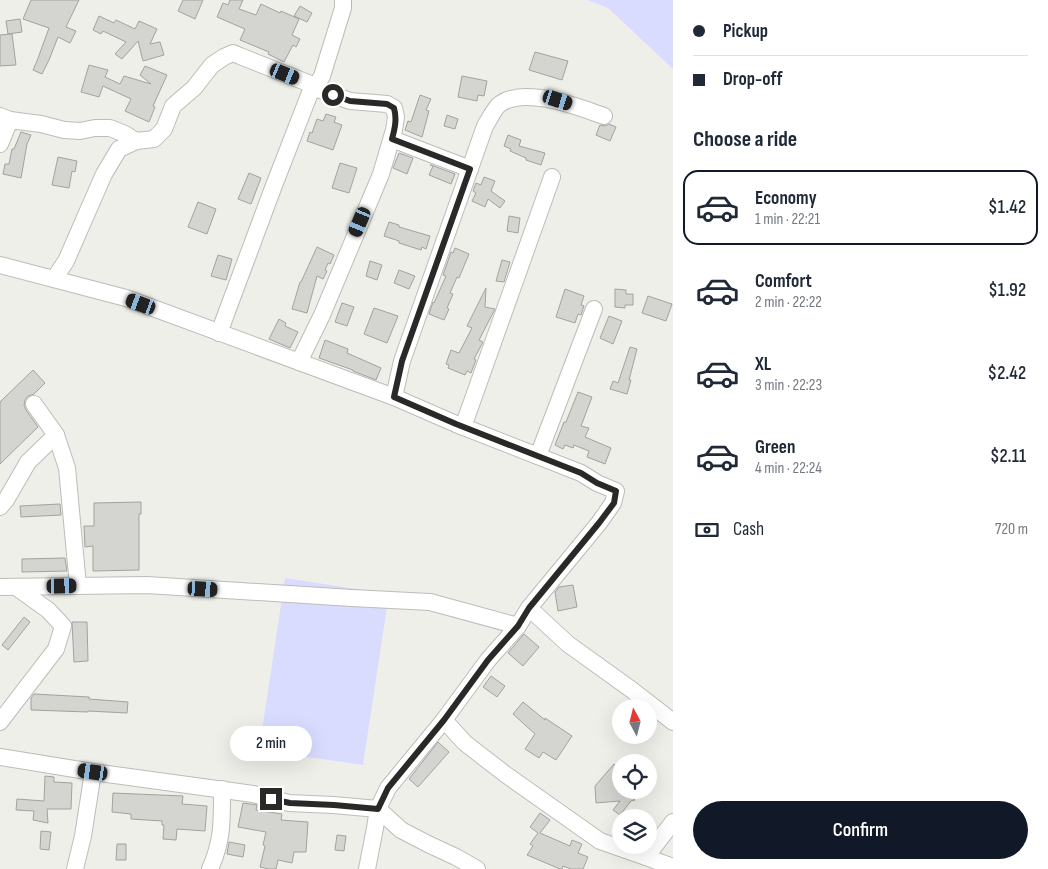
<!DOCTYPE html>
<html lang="en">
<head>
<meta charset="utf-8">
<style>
  :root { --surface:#fff; --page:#f2f2f3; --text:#1f2937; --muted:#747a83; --line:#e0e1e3; --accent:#111827 }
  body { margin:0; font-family:"Sofia Sans Condensed",sans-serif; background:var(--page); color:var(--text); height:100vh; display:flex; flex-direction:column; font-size:19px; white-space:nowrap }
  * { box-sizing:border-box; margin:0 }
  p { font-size:16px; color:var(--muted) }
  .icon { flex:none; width:28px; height:28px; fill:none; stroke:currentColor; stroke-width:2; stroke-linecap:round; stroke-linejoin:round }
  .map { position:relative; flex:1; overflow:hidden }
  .sheet { display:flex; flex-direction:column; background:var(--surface); width:375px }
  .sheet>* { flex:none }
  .top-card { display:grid; align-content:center; height:110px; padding:0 20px; background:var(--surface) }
  .needle { width:32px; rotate:353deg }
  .tools { position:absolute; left:612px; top:699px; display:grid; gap:10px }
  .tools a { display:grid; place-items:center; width:45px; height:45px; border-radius:50%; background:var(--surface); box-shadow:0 5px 20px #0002; font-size:25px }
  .end { position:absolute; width:22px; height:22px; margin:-11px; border:6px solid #292a28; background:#fff; box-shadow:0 0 0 2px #fff }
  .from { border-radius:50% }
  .bubble { position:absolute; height:35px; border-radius:18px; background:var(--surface); box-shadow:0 5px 20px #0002; font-size:16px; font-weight:600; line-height:35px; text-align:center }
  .car { position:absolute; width:15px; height:30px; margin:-15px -8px; border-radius:6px; box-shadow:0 0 4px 1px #0007; background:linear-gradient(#222 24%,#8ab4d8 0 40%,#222 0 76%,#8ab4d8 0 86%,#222 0) }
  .top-card b { display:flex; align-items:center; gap:18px; height:48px; font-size:19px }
  .top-card b+b { border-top:1px solid var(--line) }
  .top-card i { width:12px; height:12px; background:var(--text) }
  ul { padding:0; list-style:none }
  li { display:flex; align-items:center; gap:15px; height:75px; margin:0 10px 8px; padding:0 10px; border:2px solid transparent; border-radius:15px }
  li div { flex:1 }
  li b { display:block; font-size:19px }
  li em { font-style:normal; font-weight:600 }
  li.active { border-color:var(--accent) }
  li>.icon { width:45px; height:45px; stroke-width:1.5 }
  h2 { padding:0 20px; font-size:22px; line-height:60px }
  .pay { display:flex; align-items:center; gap:12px; height:55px; padding:0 20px; font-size:19px }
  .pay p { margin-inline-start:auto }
  .action { display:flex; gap:10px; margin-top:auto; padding:10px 20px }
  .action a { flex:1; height:58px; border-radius:30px; background:var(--accent); color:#fff; font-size:20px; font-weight:600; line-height:58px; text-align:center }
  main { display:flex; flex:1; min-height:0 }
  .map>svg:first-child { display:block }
  .green { fill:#dadcff }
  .building { fill:#d4d4d0; stroke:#a2a39e }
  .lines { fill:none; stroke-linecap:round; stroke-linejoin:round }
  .minor-casing { stroke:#bcbdb8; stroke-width:18 }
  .minor { stroke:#fff; stroke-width:16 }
  .route { stroke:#292a28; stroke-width:6 }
</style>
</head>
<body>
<main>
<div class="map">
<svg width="673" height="869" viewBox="0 0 673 869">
  <rect width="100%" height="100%" fill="#efefea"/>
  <g class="green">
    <polygon points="587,0 673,0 673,69 608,8"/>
    <polygon points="285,578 389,594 363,765 259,750"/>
  </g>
  <g class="building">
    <polygon points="31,0 79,0 66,27 76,31 70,43 58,37 49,60 42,74 33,70 37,61 49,28 23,19"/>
    <polygon points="183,0 203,0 195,19 178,11"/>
    <polygon points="230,0 243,0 239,9 256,15 261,4 280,13 281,11 299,19 292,35 300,39 296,47 293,45 284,62 268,54 269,52 240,40 245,29 217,17 223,3 228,5"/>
    <polygon points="300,6 312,13 307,22 294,16"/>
    <polygon points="99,16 114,23 116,20 135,29 139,21 157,29 150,44 160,42 164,55 143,61 138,41 122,59 115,54 126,42 103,31 101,34 93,30"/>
    <polygon points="20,19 22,32 8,34 6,21"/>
    <polygon points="12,34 16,65 0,66 0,35"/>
    <polygon points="535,52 568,61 562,80 529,70"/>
    <polygon points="89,65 108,70 105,77 120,84 124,76 151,84 140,75 145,66 167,75 153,106 155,107 149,122 125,111 131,99 103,86 99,97 81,92"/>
    <polygon points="462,76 487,81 484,96 478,95 477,101 458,97"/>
    <polygon points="420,95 431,99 426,110 429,111 422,137 405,130 408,121 411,122"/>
    <polygon points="326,114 336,117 334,122 342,125 333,150 307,141 310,132 312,133 317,119 323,121"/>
    <polygon points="447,115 458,119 455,129 444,126"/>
    <polygon points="609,124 616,127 610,141 596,135 600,125 605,126"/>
    <polygon points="21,132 31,135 27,144 21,178 3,174 5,164 9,164 12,149 14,149"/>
    <polygon points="508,135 521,140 519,146 545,153 541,165 526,160 526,158 510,151 511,149 504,146"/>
    <polygon points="399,153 413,158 407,174 393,168"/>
    <polygon points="58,157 77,161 75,172 72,171 69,188 52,185"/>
    <polygon points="340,163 357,168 349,193 332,188"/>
    <polygon points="430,165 431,165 455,174 451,184 429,175 433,166"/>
    <polygon points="249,173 261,178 251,204 238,199"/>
    <polygon points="484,177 495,181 491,191 505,201 500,208 488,199 485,207 472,201 476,193 473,191 476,183 481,185"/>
    <polygon points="198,202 216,209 207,234 188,227"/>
    <polygon points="509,216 520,218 518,233 507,231"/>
    <polygon points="389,222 399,225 399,227 430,236 426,249 422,247 421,250 399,243 399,241 384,236"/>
    <polygon points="317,247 334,255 330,264 328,263 325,270 327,271 323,279 317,276 307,313 292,309 300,282 301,282"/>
    <polygon points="455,248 469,254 459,278 457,277 450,293 453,294 447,308 449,309 444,320 429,314 433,302 434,303 446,276 443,275 451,252 453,253"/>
    <polygon points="218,255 232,259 226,280 211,276"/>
    <polygon points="502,260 510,262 504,282 496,281"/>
    <polygon points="370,261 382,265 377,280 366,276"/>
    <polygon points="399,270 415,276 409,289 394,283"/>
    <polygon points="486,288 485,307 495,309 479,340 483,342 474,359 476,360 471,373 467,371 465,375 448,368 449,365 446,364 451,350 459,353 472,328 467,326"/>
    <polygon points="565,289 584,296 581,305 584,306 581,315 578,314 575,323 556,317"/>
    <polygon points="615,289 626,290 626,294 633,294 633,305 625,305 625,308 615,307"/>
    <polygon points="648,296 672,304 666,321 642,313"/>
    <polygon points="342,303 354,307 347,326 335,322"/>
    <polygon points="374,308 398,316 387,343 364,334"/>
    <polygon points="609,316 622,321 613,344 600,338"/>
    <polygon points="279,319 286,323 285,326 298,332 290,348 269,339"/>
    <polygon points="325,340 348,349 347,353 381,368 376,380 353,371 353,370 319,358"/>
    <polygon points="630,347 637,349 629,380 631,380 627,394 610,389 613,381 618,383"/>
    <polygon points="33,370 45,383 34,394 28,396 25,400 24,405 26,410 38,427 0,464 0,402"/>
    <polygon points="578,392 592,397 581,426 589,428 585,437 611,448 605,464 587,457 589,451 574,445 573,448 565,445 563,449 555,445 564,422 566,422"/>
    <polygon points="141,502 141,514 139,514 139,570 93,571 93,546 85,547 84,526 94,526 94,503"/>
    <polygon points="60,504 61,515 21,517 20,506"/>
    <polygon points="65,558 67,571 22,572 22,559"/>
    <polygon points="573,585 577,607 558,611 555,592 559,587"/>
    <polygon points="24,617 30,622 8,650 2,645"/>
    <polygon points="72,622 87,622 88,661 74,662"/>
    <polygon points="524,634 539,647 523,666 508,653"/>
    <polygon points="491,676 505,686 497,697 483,687"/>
    <polygon points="34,694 89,697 89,699 128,702 127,713 88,711 88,712 31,710 31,698"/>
    <polygon points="523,702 545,720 545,718 572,736 556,760 543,752 539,758 525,749 535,734 513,714"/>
    <polygon points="438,742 449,752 418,787 409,779"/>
    <polygon points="614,764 621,771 621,790 635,800 631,801 620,815 613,810 620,801 596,803 595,786"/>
    <polygon points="45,776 54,777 54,782 72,783 71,809 47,809 48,823 33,820 34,811 16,810 17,799 44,801"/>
    <polygon points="113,793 183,796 182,804 207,806 205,831 177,829 176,840 163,839 164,825 162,825 162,821 131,819 131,814 112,812"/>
    <polygon points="243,803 257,805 256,810 282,814 281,820 308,822 306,852 294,852 292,863 278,860 276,869 269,869 260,867 265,846 263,845 266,832 238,827"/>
    <polygon points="540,813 550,820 540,833 570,846 572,840 582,844 578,853 588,857 583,869 571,869 563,866 562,869 560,869 527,855 533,846 530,844 538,833 530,827"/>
    <polygon points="41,831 51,832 49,850 40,849"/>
    <polygon points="337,835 346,836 344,851 335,850"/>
    <polygon points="229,842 245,845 243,857 227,854"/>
    <polygon points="117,844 126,844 126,860 116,860"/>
  </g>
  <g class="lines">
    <defs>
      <g id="minor">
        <polyline points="315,88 322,76 343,8 343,0"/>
        <polyline points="0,116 10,120 41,124 64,130 80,131 95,128 110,128 125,134 136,141"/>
        <polyline points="392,139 470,169"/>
        <polyline points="0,144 10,120"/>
        <polyline points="0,265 126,298 394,397 456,424 581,473 597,483 616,491 613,503 599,523 529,608 518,626 488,660 444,720 388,788 378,809 375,828 367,869"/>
        <polyline points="54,279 66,261 104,174 119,149 136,141 154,139 164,129 173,106 194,88 212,65 224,57 233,53 240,56 313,85 315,88 350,101 387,104 394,108 396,117 394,130 381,174 322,315 299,362"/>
        <polyline points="219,333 273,188 313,85"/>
        <path d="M394,397l8,-36 83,-235c4,-6 10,-19 15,-22 25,-18 78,3 104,12"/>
        <polyline points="34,404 56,435 67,468 78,586"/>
        <polyline points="463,427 552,177"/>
        <polyline points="538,456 594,309"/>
        <polyline points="0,507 6,500 28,462 56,435"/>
        <polyline points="0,587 147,585 352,598 430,602 518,626"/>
        <polyline points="529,608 568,644 632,690 673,722"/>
        <polyline points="444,720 465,743 505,774 600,841 646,857 673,867"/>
        <polyline points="0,722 56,649 63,626 48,610 16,587"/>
        <polyline points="0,757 93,772 253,794 289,803 333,805 378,809 401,830 428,844 456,857 477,869"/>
        <polyline points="646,857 673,822"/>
        <polyline points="75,869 83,836 93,772"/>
        <path d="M210,869c13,-29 12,-49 12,-80"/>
      </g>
    </defs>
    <use href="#minor" class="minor-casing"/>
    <use href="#minor" class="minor"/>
  </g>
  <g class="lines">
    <path class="route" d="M271,799l19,4 44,2 44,4 10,-21 56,-68 44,-60 30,-34 11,-18 70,-85 15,-20 2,-12 -19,-8 -16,-10 -125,-49 -62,-27 8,-36 68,-192 -78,-30c3,-11 5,-20 2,-31l-7,-4 -37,-3 -17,-6"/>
  </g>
</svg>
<div class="tools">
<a><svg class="needle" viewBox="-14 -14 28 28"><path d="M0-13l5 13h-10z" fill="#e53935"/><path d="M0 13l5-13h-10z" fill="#747a83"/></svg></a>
<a><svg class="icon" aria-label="locate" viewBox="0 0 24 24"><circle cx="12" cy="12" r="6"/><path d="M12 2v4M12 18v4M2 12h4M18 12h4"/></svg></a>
<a><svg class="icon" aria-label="layers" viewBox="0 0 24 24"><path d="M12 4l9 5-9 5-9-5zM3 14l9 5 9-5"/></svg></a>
</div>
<i class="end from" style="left:333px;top:95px"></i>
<i class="end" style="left:271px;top:799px"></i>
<div class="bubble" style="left:230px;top:726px;width:82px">2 min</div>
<i class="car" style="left:285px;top:74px;rotate:112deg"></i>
<i class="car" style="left:558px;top:100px;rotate:108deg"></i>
<i class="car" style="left:360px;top:222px;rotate:203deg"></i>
<i class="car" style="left:141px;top:304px;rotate:290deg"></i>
<i class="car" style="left:62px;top:586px;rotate:89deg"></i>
<i class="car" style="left:203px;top:589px;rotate:93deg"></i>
<i class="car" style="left:93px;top:772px;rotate:278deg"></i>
</div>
<section class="sheet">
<div class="top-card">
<b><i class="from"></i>Pickup</b>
<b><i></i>Drop-off</b>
</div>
<h2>Choose a ride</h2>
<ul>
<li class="active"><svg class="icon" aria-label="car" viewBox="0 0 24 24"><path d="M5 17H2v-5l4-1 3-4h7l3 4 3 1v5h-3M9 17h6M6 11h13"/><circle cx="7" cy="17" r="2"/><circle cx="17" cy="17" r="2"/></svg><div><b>Economy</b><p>1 min · 22:21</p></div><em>$1.42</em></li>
<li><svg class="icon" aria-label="car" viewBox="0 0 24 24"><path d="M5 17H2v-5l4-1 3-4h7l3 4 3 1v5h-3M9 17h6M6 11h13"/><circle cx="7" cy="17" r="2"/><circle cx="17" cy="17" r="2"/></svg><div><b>Comfort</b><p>2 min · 22:22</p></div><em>$1.92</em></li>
<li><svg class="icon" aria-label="car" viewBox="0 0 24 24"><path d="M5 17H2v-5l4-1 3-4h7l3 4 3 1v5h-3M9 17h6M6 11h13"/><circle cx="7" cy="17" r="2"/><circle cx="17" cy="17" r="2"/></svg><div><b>XL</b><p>3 min · 22:23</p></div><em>$2.42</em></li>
<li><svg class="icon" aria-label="car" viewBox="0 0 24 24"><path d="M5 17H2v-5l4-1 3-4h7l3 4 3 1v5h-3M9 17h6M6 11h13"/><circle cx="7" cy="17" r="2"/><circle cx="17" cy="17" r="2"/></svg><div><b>Green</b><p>4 min · 22:24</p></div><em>$2.11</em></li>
</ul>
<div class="pay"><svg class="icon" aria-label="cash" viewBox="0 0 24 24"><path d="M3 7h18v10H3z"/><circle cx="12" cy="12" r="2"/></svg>Cash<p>720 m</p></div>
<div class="action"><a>Confirm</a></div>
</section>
</main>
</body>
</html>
